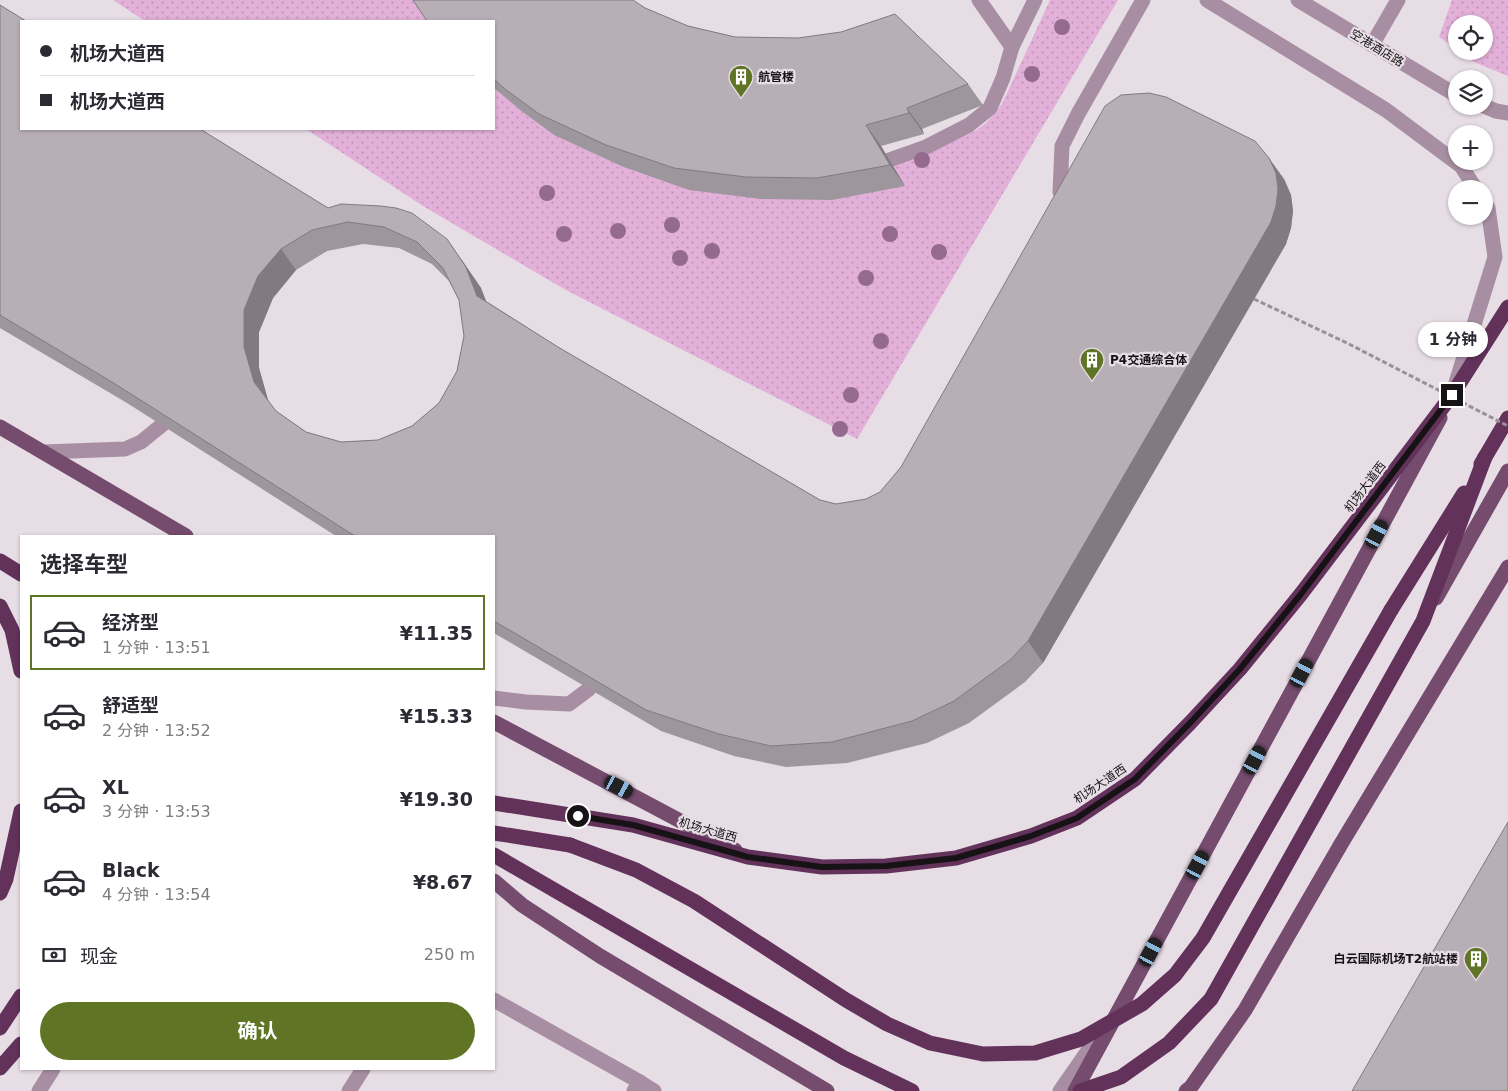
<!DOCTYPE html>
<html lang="zh">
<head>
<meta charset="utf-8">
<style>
  :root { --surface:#fff; --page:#f7f7f7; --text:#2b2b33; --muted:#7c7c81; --line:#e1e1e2; --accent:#5f7424 }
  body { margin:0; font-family:"DejaVu Sans","Noto Sans SC",sans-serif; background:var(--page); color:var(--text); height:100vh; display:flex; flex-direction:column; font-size:19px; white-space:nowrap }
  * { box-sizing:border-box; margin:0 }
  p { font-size:16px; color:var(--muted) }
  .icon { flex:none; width:28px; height:28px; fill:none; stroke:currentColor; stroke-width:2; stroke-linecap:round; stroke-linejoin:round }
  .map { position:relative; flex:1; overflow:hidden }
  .sheet { position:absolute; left:20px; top:535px; width:475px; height:535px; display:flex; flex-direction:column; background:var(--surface); border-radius:0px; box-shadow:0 1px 4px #0004 }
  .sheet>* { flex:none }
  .hud { position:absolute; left:20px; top:20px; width:475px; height:110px; border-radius:0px; box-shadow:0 1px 4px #0004; display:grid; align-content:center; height:110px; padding:0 20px; background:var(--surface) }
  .fabs { position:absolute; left:1448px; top:15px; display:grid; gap:10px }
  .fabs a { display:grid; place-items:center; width:45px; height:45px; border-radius:50%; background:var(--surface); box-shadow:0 1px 4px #0004; font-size:25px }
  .end { position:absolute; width:22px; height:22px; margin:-11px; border:6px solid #161215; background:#fff; box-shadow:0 0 0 2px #fff }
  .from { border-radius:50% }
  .bubble { position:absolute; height:35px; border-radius:18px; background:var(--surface); box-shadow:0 1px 4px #0004; font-size:16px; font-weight:700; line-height:35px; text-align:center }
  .car { position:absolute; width:15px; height:30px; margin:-15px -8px; border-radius:6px; box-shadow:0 0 4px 1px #0007; background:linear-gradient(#222 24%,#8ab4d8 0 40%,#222 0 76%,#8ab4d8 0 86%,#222 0) }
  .hud b { display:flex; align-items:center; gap:18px; height:48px; font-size:19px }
  .hud b+b { border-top:1px solid var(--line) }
  .hud i { width:12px; height:12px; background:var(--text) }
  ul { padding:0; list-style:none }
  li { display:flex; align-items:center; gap:15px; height:75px; margin:0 10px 8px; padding:0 10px; border:2px solid transparent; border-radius:0px }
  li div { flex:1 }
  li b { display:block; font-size:19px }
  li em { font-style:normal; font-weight:700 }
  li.selected { border-color:var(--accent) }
  li>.icon { width:45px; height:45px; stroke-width:1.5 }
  h2 { padding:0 20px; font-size:22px; line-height:60px }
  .pay { display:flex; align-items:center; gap:12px; height:55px; padding:0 20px; font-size:19px }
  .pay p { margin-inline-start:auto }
  .cta { display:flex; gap:10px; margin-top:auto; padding:10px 20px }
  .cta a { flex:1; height:58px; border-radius:30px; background:var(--accent); color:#fff; font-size:20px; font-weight:700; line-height:58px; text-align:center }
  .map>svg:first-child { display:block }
  .green { fill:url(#green-dots) }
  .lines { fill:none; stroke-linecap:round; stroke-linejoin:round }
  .minor { stroke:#a78ea2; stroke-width:15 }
  .major { stroke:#754b6e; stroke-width:15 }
  .highway { stroke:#62325b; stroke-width:15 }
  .path-bridge { stroke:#989197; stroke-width:3; stroke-dasharray:5 2.5; stroke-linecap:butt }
  .highway-bridge { stroke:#62325b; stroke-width:15 }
  .tree { fill:#946b8f }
  .wall { fill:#9e969d; fill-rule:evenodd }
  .shaded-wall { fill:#817a7f }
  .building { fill:#b8afb6; stroke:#817a7f; fill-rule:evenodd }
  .route { stroke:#161215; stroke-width:6 }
  .labels { text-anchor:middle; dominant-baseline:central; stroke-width:4.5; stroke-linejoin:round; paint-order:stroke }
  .street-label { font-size:12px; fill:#161215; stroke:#e7dde5 }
  .poi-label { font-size:12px; font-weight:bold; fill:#161215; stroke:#e7dde5; text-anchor:start }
</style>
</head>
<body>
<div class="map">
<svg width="1508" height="1091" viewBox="0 0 1508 1091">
  <defs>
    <pattern id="green-dots" width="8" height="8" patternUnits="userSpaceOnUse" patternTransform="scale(1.25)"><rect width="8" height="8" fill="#e2b0d8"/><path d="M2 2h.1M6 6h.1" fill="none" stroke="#c196b8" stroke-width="1.8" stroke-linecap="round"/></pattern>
  </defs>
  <rect width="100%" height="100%" fill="#e7dde5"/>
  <g class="green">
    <polygon points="113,0 415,0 429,21 145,21"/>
    <polygon points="1050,0 1118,0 857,439 564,289 423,206 306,129 494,129 494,88 520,110 554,135 621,166 904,186 889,160 913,159 975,131 986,123 1002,104"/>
    <polygon points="1452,0 1508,0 1508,76 1474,62 1459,51 1484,51 1484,24 1456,24 1456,49 1439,37"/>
  </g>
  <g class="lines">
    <g class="minor">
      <polyline points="979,0 1012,47"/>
      <polyline points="1207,0 1386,110 1461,166 1476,189"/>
      <polyline points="1298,0 1456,95"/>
      <polyline points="1372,45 1398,0"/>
      <polyline points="1484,106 1496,111 1508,113"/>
      <polyline points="889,160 926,147 969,125 990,108 1003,78 1012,47 1035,0"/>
      <polyline points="1066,202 1060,192 1062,146 1078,114 1143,0"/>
      <polyline points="1455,386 1495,257 1488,208 1484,202"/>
      <polyline points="44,452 125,449 141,442 162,425"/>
      <polyline points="494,698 526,702 569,704 589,689"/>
      <polyline points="494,1000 640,1082"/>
      <polyline points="39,1091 53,1069"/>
      <polyline points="349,1091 363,1069"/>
      <polyline points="634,1091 640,1082 654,1091"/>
      <polyline points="1060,1091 1101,1032"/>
    </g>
    <g class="major">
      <polyline points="0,427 186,536"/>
      <polyline points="1436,598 1508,471"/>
      <polyline points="494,722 735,850"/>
      <polyline points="494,881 522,905 600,956 827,1091"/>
      <polyline points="1075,1091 1440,418"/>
      <polyline points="1186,1091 1191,1087 1245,1010 1341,844 1508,567"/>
    </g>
    <g class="highway">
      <polyline points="1481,464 1508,418"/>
      <polyline points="0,561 21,574"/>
      <polyline points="0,606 12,630 21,671"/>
      <polyline points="1391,610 1464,493"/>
      <polyline points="494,803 633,825 748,857 822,867 886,866 956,858 1031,836 1077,818 1135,779 1190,723 1240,669 1301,594 1452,395 1508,307"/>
      <polyline points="494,833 570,845"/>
      <polyline points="494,855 844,1058 912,1091"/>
      <polyline points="0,893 6,879 21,811"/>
      <polyline points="0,1028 21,996"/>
      <polyline points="0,1068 21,1044"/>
      <polyline points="1080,1091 1121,1077 1169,1043 1211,999 1423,621 1485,457"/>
    </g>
    <polyline class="path-bridge" points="1254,299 1347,343 1508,426"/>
    <polyline class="highway-bridge" points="570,845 636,870 694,901 846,1000 887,1024 930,1043 983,1054 1035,1053 1081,1039 1142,1004 1175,975 1203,938 1391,610"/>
  </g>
  <g class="tree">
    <circle cx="1062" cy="27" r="8"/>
    <circle cx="1032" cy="74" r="8"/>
    <circle cx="922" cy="160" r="8"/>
    <circle cx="547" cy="193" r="8"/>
    <circle cx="672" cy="225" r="8"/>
    <circle cx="618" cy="231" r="8"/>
    <circle cx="564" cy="234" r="8"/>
    <circle cx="890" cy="234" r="8"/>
    <circle cx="712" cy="251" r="8"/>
    <circle cx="939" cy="252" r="8"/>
    <circle cx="680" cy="258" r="8"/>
    <circle cx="866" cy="278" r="8"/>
    <circle cx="881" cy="341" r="8"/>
    <circle cx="851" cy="395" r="8"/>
    <circle cx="840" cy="429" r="8"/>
  </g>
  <g class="wall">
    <path d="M0,5l328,203 13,-4 121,56 19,28 5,13 72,46 262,153 16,4 30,-5 14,-7 404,-313 7,16 2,16 -2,17 -5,16 -243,419 -18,19 -56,41 -42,20 -80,20 -61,4 -52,-11 -73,-25 -167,-98v-97h-158l-209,-133 -127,-75zM363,244l36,4 33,16 17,17 10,19 5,36 -7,35 -18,32 -27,23 -34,14 -37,2 -35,-10 -30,-21 -8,-10 -9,-33v-36l14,-34 23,-28 31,-19z"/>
    <polygon points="645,8 688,26 735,37 968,84 983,105 922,129 924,134 881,146 905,186 832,200 761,199 689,190 621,166 554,135 520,110 494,88 494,21"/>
  </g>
  <g class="shaded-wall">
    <polygon points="907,108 922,129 924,134 909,113"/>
    <polygon points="866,125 881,146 905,186 890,165"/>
    <polygon points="1269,158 1284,179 1291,195 1293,211 1291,228 1286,244 1043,663 1028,641"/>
    <polygon points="447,239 481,288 492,317 477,296"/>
    <polygon points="281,249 296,270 273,298 259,332 259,368 269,403 254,382 244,347 244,310 258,276"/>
  </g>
  <g class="building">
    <polygon points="413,0 633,0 645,8 688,26 735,37 798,38 841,32 895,14 968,84 907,108 909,113 866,125 890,165 817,178 746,177 674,168 606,145 539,114 505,89 494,79 494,21 427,21"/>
    <path d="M0,5l26,16h-5v108h179l128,79 13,-4 40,2 15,2 16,5 35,26 19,28 11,29 81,51 262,153 16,4 30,-5 14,-7 21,-25 204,-361 16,-11 28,-2 17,4 89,44 14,17 7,15 2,16 -2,17 -5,16 -243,419 -18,19 -56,41 -42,20 -80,21 -61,4 -52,-12 -73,-24 -152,-89v-85h-139l-243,-154 -112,-67zM348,222l36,5 33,15 26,26 16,32 5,36 -7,35 -18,32 -27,23 -34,14 -37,2 -35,-10 -30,-21 -22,-29 -10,-35v-37l14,-34 23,-27 31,-19z"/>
    <polygon points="1508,822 1508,1091 1352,1091"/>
  </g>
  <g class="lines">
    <polyline class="route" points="578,816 633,825 748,857 822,867 886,866 956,858 1031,836 1077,818 1135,779 1190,723 1240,669 1301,594 1452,395"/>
  </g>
  <defs>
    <symbol id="building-pin" viewBox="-11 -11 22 30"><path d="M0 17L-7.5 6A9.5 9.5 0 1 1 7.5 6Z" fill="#5f7424" stroke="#e7dde5"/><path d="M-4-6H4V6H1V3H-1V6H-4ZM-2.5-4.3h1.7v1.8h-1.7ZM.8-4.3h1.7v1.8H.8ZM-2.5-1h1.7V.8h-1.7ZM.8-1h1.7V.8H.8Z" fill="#fff"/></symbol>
  </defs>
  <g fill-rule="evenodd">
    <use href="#building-pin" x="727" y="63" width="28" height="38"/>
    <use href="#building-pin" x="1078" y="346" width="28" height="38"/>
    <use href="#building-pin" x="1462" y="945" width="28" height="38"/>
  </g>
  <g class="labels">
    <g class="street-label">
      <text transform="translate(1377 48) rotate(31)">空港酒店路</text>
      <text transform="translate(1365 487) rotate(-53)">机场大道西</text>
      <text transform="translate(1100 784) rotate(-34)">机场大道西</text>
      <text transform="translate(708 830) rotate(16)">机场大道西</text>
    </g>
    <g class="poi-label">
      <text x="758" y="77">航管楼</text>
      <text x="1110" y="360">P4交通综合体</text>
      <text x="1458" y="959" text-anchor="end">白云国际机场T2航站楼</text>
    </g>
  </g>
</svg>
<div class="fabs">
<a><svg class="icon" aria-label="locate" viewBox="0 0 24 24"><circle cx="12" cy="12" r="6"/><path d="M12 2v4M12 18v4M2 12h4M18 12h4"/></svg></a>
<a><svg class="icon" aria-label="layers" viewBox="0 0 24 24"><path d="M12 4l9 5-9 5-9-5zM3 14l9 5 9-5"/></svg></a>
<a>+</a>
<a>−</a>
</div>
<i class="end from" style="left:578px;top:816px"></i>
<i class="end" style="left:1452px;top:395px"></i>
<div class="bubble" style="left:1418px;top:322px;width:70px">1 分钟</div>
<i class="car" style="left:1377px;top:534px;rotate:28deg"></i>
<i class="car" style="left:1302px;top:673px;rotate:28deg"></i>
<i class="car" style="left:1255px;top:760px;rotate:28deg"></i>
<i class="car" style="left:619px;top:787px;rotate:118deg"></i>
<i class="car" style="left:1198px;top:865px;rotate:28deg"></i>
<i class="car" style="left:1151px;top:952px;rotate:28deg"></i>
<div class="hud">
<b><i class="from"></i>机场大道西</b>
<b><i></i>机场大道西</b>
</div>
<section class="sheet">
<h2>选择车型</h2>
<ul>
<li class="selected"><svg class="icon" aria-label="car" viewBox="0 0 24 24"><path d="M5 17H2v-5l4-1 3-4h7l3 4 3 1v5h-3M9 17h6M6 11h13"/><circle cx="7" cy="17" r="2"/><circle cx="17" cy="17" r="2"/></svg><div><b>经济型</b><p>1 分钟 · 13:51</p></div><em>¥11.35</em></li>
<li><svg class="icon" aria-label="car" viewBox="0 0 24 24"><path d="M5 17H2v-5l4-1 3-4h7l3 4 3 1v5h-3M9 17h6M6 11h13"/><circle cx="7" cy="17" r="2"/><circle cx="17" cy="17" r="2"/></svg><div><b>舒适型</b><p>2 分钟 · 13:52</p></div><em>¥15.33</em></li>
<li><svg class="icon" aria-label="car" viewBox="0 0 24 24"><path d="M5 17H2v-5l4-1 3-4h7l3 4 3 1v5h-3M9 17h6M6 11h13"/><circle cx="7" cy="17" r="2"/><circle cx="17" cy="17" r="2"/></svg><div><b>XL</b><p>3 分钟 · 13:53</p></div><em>¥19.30</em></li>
<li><svg class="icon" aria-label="car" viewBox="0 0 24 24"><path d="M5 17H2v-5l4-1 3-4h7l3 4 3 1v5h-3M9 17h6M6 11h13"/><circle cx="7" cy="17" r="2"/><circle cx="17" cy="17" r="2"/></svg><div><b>Black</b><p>4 分钟 · 13:54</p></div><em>¥8.67</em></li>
</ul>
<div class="pay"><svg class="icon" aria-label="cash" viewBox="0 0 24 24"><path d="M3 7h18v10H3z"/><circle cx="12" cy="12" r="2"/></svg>现金<p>250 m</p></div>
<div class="cta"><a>确认</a></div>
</section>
</div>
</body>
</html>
